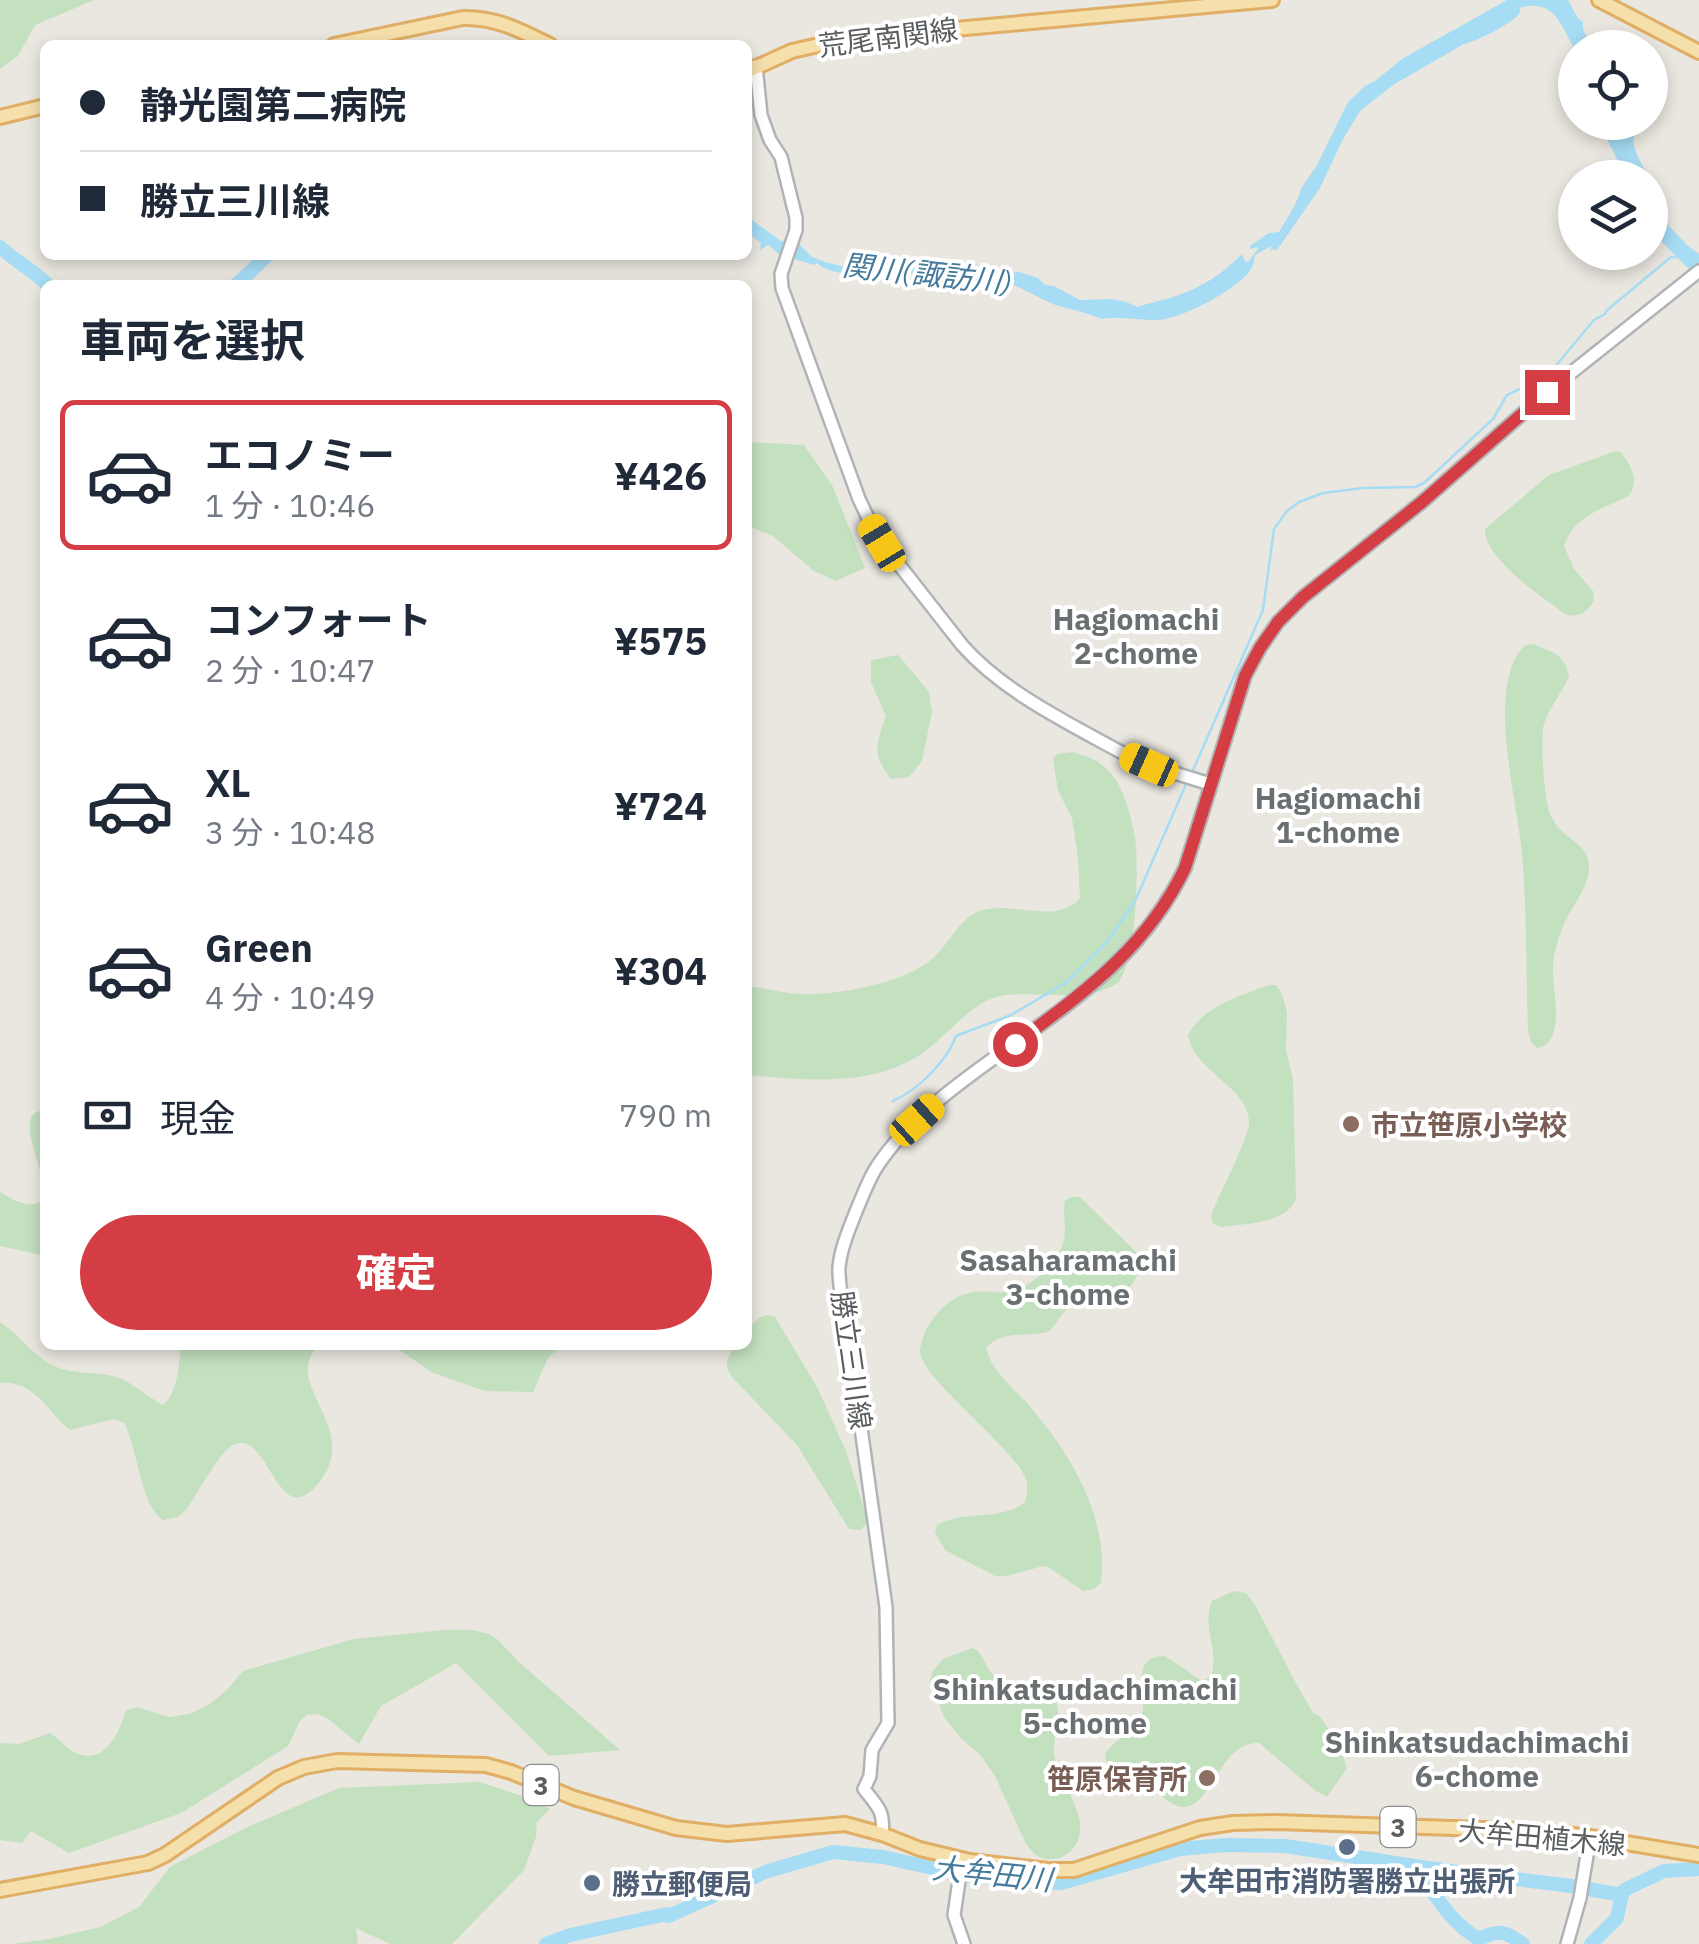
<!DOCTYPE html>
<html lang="ja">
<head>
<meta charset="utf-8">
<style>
  :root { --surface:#fff; --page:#f6f6f7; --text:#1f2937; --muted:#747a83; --line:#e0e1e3; --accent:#d43d44 }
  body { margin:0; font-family:"IBM Plex Sans","Noto Sans JP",sans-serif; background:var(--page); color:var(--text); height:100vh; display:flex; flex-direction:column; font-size:38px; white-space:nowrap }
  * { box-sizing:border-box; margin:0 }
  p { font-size:32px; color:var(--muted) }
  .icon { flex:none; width:55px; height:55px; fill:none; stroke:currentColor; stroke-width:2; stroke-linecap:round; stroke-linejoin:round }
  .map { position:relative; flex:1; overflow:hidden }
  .panel { position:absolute; left:40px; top:280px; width:712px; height:1070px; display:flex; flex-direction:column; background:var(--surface); border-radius:15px; box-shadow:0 5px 15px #0003 }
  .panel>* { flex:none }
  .banner { position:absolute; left:40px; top:40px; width:712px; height:220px; border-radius:15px; box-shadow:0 5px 15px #0003; display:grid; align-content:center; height:220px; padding:0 40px; background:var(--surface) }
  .fabs { position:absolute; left:1558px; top:30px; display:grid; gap:20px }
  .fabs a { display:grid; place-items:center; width:110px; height:110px; border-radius:50%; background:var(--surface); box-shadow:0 5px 15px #0003; font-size:50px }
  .end { position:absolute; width:45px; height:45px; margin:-22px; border:12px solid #d43d44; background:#fff; box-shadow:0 0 0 5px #fff }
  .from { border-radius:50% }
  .car { position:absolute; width:30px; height:60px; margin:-30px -15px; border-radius:12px; box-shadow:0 0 8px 2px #0007; background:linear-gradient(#f5c518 24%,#345 0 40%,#f5c518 0 76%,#345 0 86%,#f5c518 0) }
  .banner b { display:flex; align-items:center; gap:35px; height:95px; font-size:38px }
  .banner b+b { border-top:2px solid var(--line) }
  .banner i { width:25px; height:25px; background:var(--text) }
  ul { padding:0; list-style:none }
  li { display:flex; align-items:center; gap:30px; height:150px; margin:0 20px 15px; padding:0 20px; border:5px solid transparent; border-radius:15px }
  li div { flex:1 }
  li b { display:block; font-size:38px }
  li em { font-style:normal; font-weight:800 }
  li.on { border-color:var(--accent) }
  li>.icon { width:90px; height:90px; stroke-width:1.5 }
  h2 { padding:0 40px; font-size:45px; line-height:120px }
  .pay { display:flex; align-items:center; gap:25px; height:110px; padding:0 40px; font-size:38px }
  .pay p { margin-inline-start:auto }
  .button { display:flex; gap:20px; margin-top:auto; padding:20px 40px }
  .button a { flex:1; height:115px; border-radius:60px; background:var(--accent); color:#fff; font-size:40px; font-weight:800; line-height:115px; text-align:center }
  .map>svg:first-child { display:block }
  .green { fill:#c3e0bf }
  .water { fill:#a6dcf4 }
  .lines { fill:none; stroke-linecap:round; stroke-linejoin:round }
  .stream { stroke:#a6dcf4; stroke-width:2.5 }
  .river { stroke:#a6dcf4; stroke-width:14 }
  .secondary-casing { stroke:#b0b4b7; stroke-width:16 }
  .primary-casing { stroke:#e0ae64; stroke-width:18 }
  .secondary { stroke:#fff; stroke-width:11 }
  .primary { stroke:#f5e0ab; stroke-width:12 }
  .route { stroke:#d43d44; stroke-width:12 }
  .education-dot { fill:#8d6e63; stroke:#fff; stroke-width:4 }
  .service-dot { fill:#5c6f8a; stroke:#fff; stroke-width:4 }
  .labels { text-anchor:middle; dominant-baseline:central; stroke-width:8; stroke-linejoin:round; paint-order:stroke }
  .shield { fill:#fff; stroke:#8b8e90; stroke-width:2.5 }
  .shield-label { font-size:25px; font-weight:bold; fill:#595d60 }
  .street-label { font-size:28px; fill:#595d60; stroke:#fff }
  .education-label { font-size:28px; font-weight:bold; fill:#785e54; stroke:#fff; text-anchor:start }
  .service-label { font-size:28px; font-weight:bold; fill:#4e5e75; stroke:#fff }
  .water-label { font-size:30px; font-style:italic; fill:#447a9c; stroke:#fff }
  .neighbourhood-label { font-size:30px; font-weight:bold; fill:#6a6f72; stroke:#fff }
</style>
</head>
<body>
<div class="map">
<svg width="1699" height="1944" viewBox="0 0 1699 1944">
  <rect width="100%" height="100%" fill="#eae7e0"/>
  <g class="green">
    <polygon points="0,0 94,0 35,25 18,56 0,69"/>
    <polygon points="748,442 804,445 833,487 865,568 836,581 814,571 773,536 748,526"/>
    <path d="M1616,451l5,1c10,14 20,31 6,45 -26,12 -54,20 -63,49l10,23 19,22 1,10c-7,11 -16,18 -29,13 -22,-17 -81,-55 -80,-85l64,-54z"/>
    <path d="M1533,644c20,9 31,9 36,32 -7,17 -19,30 -25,48 -4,13 0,68 4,83 1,7 6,15 10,20 11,14 32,19 31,41 0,17 -13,33 -21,48 -8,16 -14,32 -15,51 -1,22 14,77 -16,81l-6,-6 -3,-11c-2,-59 -1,-118 -6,-177 -4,-52 -38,-168 3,-209z"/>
    <path d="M898,655l31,37 3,20 -10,49 -13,16 -18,2c-20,-26 -15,-34 -5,-63l-15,-34v-22z"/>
    <path d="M1073,752c20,6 30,10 43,28 9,14 16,40 19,57 4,27 2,132 -19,147 -31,21 -87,4 -120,13 -25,7 -50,39 -72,55 -50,36 -119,28 -176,23v-89c17,2 35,7 52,8 39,1 102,-10 132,-35 17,-14 26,-40 48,-48 23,-8 52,3 76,0 7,-1 14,-5 21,-9l3,-5 -2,-39 -6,-40 -14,-27 -5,-32 4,-5z"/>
    <path d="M1269,985h7l6,9 5,18 -1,39 7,28 3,119c-9,26 -50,25 -73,29 -8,-1 -11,-3 -12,-11 7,-21 38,-77 38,-94 0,-35 -56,-51 -61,-87 15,-29 52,-39 81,-50z"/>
    <path d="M45,1109v77c-4,-15 -20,-55 -14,-68 3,-6 8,-7 14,-9z"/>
    <path d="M0,1192c16,9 29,18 45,7v57l-45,-10z"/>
    <path d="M1072,1197h8l55,54 5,7c-2,50 -43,31 -71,50 -9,7 -13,17 -21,24 -21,5 -46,-2 -62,16 7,27 29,40 46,61 40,47 77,110 69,174l-7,6 -11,2 -33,-23 -7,-2 -36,10h-12l-50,-26 -10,-18 2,-7c28,-16 63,-3 88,-23 2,-8 3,-15 1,-23 -13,-33 -109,-104 -106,-129 4,-27 26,-54 54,-58 12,-2 25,2 38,-1 20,-5 43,-26 50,-45 6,-14 0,-31 3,-46z"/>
    <path d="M767,1315l8,2 42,70 29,64 20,64v9l-6,6 -11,-1 -52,-84 -65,-68c-10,-14 -4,-20 4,-32h12c0,-15 3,-26 19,-30z"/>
    <path d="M0,1322c19,12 35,36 54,44 19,9 43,5 62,11 18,6 31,20 47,28 15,-12 16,-41 18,-60h138c-41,40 48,84 -3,141 -40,46 -48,-63 -85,-40 -12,8 -35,49 -44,63l-9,8 -15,3c-23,-15 -25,-72 -39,-97l-10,-4 -44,11c-24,-19 -35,-50 -70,-47z"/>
    <polygon points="392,1345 561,1345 548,1358 533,1392 485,1391 433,1373"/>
    <path d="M1234,1591l12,2 9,12 42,80 16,28 7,3 20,32 7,20 -20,29 -11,-6 -57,-48c-34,-3 -47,53 -67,62 -5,2 -10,3 -15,1 -10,-4 -18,-13 -27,-16 -10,-4 -22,-3 -31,-9 -9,-5 -13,-17 -14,-27 9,-13 24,-21 34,-34 14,-20 -15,-63 26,-64l37,25 9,-5c9,-25 -10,-50 1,-75z"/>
    <path d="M444,1630h28l17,4 8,5 23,24 100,87 -71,6 -93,-93 -75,43 -22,38 -32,-26 -10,-4 -10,1 -7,6 -12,25 -107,67 -112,40 -38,-22 -9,12 -22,-3v-97l19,1 31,-11c9,5 17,16 26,20 30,13 43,-22 50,-42l10,-4 33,10 21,-3 20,-10 17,-14 16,-19 111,-32z"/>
    <path d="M972,1648l5,2c8,9 12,24 22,31 14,12 45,-3 56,18 8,15 -2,36 -1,53 2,31 40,64 21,94 -6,8 -15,14 -26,13 -12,0 -18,-8 -24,-17l-30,-66 -14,-20 -20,-18 -17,-21 -14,-36 2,-9 11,-13z"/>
    <polygon points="479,1782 522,1796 550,1809 537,1822 536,1837 524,1870 452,1944 390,1944 356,1928 358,1944 12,1944 49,1939 100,1927 139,1907 170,1867 245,1828 339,1788"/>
  </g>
  <g class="water">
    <path d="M1507,0h61l9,17 6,5v7l8,18 -16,2c-15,-23 -18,-49 -54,-42 -1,3 -1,6 -3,8 -7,9 -43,27 -54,29l-71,41 -33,26 -18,30 -22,47 -43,62 -3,-1 -3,2v-5l-16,9c-1,4 -1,10 -4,14 -11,19 -72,52 -95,51 -18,0 -37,-4 -54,-1 -15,-6 -28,-9 -43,-13 -21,-6 -42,-24 -65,-26 -13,-2 -2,1 -15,1 -8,0 -16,-3 -23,-4 -21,-2 -43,-4 -63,-4 -23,0 -59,6 -76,-10l-3,2 -35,-11 -11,-9 -8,5 1,-7 -13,-10v-16l33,24 17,2 14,14 13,5 20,5 72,-2 27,3 21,-6 42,11 12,-1 19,6 7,7 9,1 26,14 32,-1 14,3 12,5c12,-5 25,-6 38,-11 28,-10 45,-21 66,-42l3,8 4,-1 9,-12 -1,-2 -7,2v-3l19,-13 10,-1 16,-27 7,-18 15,-22 31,-63 17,-16 10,-5 27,-22z"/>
    <path d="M1603,123h23l8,13c-3,13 9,29 15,41h-23l-18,-36z"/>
    <polygon points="1650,179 1661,201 1667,224 1687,245 1699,254 1699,279 1652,232"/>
  </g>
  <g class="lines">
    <g class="stream">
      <polyline points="1191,775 1263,610 1274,529 1287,511 1299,502 1323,493 1363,488 1415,487 1424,483 1493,419 1507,395 1541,379 1553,369 1594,320 1605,314 1606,311 1671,257 1681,257"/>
      <path d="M893,1101c25,-11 54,-40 63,-65l55,-21 56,-33 40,-40 29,-43 51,-117"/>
    </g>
    <g class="river">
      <path d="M0,247c15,14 33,23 48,38"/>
      <polyline points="236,285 268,255"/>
      <polyline points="1428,1868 1571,1886 1622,1895"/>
      <path d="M546,1944l24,-9 97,-21 2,2 96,-44 68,-20 50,5 81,18 68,7 29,1 119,-34 44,-4 61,1 143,22 -3,13c16,23 30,45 54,58 20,-10 26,-8 44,5"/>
      <polyline points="1591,1944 1617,1918 1622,1893 1626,1889 1664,1871 1699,1869"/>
    </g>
    <defs>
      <g id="secondary">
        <path d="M756,66l5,49 9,25 11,17 15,61v12l-15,44 1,14 77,211 10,21 13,23 80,102c42,48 110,80 166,111l21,9 61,19"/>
        <path d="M882,1834c3,-23 -5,-28 -18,-45l6,-13 2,-26 16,-27 -2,-116 -38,-272c-3,-18 -10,-50 -9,-68 2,-20 11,-40 18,-58 6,-14 11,-28 19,-41 42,-66 130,-115 191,-163 50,-39 90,-79 118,-137l60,-192 15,-28 18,-26 25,-25 119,-95 125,-110 152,-121"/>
        <polyline points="962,1860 954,1915 964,1944"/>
        <polyline points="1567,1944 1580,1898 1590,1837"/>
      </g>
      <g id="primary">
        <polyline points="1599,0 1699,52"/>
        <path d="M334,45l129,-27c33,-1 58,13 87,27"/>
        <polyline points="748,71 792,51 845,39 1272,0"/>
        <polyline points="0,117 45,106"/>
        <polyline points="0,1890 148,1863 165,1855 278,1778 304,1767 337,1761 486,1765 511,1772 574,1798 676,1828 727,1834 845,1824 882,1834 920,1849 970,1861 1048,1870 1074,1870 1200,1828 1233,1823 1277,1822 1540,1831 1590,1837 1699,1855"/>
      </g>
    </defs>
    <use href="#secondary" class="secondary-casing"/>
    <use href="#primary" class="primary-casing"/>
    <use href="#secondary" class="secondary"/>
    <use href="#primary" class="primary"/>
  </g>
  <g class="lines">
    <path class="route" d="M1015,1044c69,-52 131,-95 170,-176l60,-192 15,-28 18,-26 25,-25 119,-95 125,-110"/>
  </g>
  <g class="education-dot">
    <circle cx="1351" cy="1124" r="10"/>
    <circle cx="1207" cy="1778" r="10"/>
  </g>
  <g class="service-dot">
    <circle cx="1347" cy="1847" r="10"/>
    <circle cx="592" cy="1883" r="10"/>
  </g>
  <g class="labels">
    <g class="shield">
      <rect x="523.5" y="1765" width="35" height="40" rx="8"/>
      <rect x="1380.5" y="1807" width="35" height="40" rx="8"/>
    </g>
    <g class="shield-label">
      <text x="541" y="1785">3</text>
      <text x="1398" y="1827">3</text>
    </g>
    <g class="street-label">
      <text transform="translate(888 37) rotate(-7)">荒尾南関線</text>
      <text transform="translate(852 1360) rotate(82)">勝立三川線</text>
      <text transform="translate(1542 1837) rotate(5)">大牟田植木線</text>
    </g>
    <g class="education-label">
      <text x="1371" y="1124">市立笹原小学校</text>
      <text x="1187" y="1778" text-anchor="end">笹原保育所</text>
    </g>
    <g class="service-label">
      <text x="1347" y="1880">大牟田市消防署勝立出張所</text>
      <text x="612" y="1883" text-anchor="start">勝立郵便局</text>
    </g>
    <g class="water-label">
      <text transform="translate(927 273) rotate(6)">関川(諏訪川)</text>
      <text transform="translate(992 1873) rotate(6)">大牟田川</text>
    </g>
    <g class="neighbourhood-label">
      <text x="1136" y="618">Hagiomachi<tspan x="1136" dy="34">2-chome</tspan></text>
      <text x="1338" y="797">Hagiomachi<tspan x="1338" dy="34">1-chome</tspan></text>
      <text x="1068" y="1259">Sasaharamachi<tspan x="1068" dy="34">3-chome</tspan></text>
      <text x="1085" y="1688">Shinkatsudachimachi<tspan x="1085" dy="34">5-chome</tspan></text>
      <text x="1477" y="1741">Shinkatsudachimachi<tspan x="1477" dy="34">6-chome</tspan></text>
    </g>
  </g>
</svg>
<div class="fabs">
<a><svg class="icon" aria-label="locate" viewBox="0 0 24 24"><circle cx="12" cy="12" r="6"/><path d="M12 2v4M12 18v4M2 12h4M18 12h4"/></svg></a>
<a><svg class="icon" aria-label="layers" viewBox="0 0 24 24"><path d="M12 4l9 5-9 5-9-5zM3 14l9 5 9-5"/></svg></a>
</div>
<i class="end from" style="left:1015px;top:1044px"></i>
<i class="end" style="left:1547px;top:392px"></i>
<i class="car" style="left:882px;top:543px;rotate:329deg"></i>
<i class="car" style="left:1149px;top:765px;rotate:294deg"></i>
<i class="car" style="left:917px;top:1120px;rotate:48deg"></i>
<div class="banner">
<b><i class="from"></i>静光園第二病院</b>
<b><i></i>勝立三川線</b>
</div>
<section class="panel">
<h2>車両を選択</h2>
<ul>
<li class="on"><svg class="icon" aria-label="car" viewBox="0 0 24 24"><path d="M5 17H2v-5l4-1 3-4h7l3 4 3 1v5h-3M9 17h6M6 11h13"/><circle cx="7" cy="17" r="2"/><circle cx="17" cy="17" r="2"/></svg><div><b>エコノミー</b><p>1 分 · 10:46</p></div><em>¥426</em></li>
<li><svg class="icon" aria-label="car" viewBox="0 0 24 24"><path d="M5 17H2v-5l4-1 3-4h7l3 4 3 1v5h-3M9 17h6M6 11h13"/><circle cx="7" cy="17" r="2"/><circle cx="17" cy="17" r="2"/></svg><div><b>コンフォート</b><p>2 分 · 10:47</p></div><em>¥575</em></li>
<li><svg class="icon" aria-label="car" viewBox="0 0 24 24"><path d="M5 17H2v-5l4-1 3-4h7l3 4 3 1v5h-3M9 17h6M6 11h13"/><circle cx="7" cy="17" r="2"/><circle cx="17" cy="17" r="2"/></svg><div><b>XL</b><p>3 分 · 10:48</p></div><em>¥724</em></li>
<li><svg class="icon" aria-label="car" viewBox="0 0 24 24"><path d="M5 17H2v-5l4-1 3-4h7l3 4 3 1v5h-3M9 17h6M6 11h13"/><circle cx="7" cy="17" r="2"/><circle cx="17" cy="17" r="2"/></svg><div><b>Green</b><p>4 分 · 10:49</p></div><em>¥304</em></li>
</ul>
<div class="pay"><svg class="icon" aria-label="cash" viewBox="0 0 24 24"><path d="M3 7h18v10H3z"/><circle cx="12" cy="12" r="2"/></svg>現金<p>790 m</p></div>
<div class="button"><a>確定</a></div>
</section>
</div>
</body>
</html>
